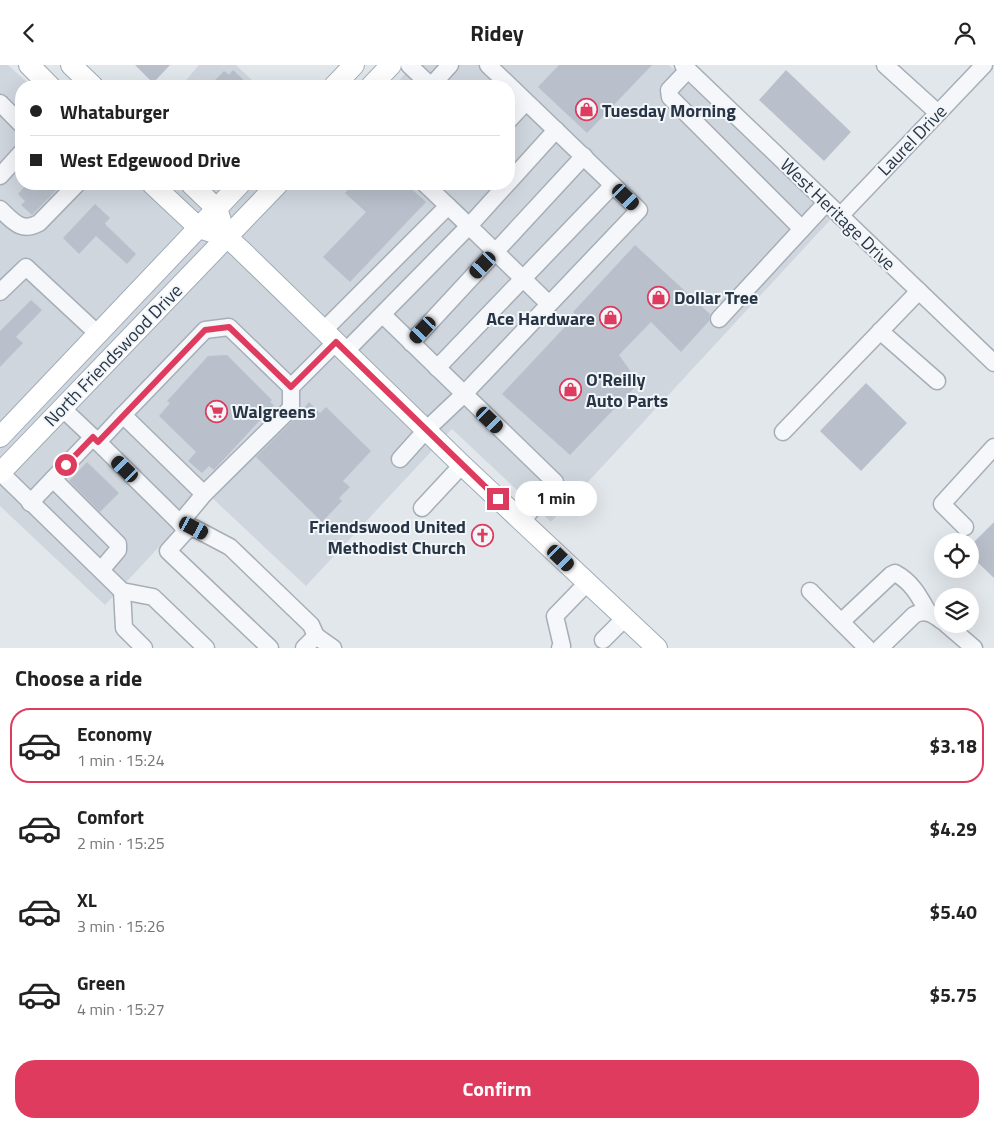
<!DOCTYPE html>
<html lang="en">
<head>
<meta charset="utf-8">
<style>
  :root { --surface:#fff; --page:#f6f6f6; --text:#222; --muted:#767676; --line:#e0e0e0; --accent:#de3b5f }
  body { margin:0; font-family:"Titillium Web",sans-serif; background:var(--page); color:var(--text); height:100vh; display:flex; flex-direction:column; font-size:19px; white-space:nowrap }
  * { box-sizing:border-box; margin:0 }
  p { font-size:16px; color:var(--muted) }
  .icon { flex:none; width:28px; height:28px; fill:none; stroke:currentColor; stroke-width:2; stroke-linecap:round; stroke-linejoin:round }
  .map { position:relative; height:583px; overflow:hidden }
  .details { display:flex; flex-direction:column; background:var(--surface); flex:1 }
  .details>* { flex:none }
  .guide { position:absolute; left:15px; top:15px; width:500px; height:110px; border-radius:20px; box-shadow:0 5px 20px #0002; display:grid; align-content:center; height:110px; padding:0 15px; background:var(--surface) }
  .controls { position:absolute; left:934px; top:468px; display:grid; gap:10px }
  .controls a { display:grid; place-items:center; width:45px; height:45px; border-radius:50%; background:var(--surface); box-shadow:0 5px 20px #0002; font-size:25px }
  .end { position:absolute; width:22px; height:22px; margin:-11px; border:6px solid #de3b5f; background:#fff; box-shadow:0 0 0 2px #fff }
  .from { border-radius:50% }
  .bubble { position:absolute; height:35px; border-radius:18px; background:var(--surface); box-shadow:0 5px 20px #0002; font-size:16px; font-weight:700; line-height:35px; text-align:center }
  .car { position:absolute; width:15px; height:30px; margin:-15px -8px; border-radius:6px; box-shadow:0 0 4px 1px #0007; background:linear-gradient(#222 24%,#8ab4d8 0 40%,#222 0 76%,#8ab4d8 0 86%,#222 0) }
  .guide b { display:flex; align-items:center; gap:18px; height:48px; font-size:19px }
  .guide b+b { border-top:1px solid var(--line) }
  .guide i { width:12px; height:12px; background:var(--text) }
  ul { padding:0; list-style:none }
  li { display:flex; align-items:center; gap:15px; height:75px; margin:0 10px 8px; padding:0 5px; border:2px solid transparent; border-radius:20px }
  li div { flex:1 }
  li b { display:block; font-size:19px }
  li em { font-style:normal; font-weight:700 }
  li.selected { border-color:var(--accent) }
  li>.icon { width:45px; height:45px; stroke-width:1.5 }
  h2 { padding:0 15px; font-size:22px; line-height:60px }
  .cta { display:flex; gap:10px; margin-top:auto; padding:10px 15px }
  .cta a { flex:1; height:58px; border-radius:20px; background:var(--accent); color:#fff; font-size:20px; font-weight:700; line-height:58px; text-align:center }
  header { display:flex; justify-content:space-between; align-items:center; height:65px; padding:0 15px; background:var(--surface); font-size:22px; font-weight:700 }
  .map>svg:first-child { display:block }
  .built { fill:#d0d6de }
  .building { fill:#b9c0cb }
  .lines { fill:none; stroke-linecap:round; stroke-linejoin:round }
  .minor-casing { stroke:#a6aeb7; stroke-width:19 }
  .major-casing { stroke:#a0acb9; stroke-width:22 }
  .minor { stroke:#f6f7fa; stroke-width:16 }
  .major { stroke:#fff; stroke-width:20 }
  .route { stroke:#de3b5f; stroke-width:6 }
  .labels { text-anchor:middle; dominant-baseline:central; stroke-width:4; stroke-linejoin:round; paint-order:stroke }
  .poi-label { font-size:18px; font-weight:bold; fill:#283546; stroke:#f2f6f9; text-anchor:start }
  .street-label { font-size:18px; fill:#283546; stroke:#f2f6f9 }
</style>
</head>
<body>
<header><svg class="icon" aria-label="back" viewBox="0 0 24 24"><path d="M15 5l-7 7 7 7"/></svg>Ridey<svg class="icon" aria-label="person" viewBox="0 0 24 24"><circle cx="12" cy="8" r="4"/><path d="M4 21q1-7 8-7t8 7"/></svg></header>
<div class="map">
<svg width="994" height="583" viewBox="0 0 994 583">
  <rect width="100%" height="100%" fill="#e2e7ec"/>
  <g class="built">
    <polygon points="0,0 8,0 31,21 21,21 21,119 509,119 509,21 394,21 413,0 669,0 832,153 551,457 452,364 306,521 208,429 105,540 0,441"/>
    <polygon points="199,0 236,0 258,21 181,21"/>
  </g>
  <g class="building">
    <polygon points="135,0 170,0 153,18"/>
    <polygon points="559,0 652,0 587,68 538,22"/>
    <polygon points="233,5 250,21 209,21 224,6 229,10"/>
    <polygon points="786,5 851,67 824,96 759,35"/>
    <polygon points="27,119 62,119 32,150 21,140 25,136 18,129"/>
    <polygon points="353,119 406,119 426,137 350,217 323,192 366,147 345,128"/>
    <polygon points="95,139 110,153 105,158 106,160 136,189 127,199 96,171 79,189 63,173"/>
    <polygon points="635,180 710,249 709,256 681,287 651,257 619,290 639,318 570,390 502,329 576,250 573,247"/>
    <polygon points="31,235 42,245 16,272 23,278 0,302 0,266"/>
    <polygon points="227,290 272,335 270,337 274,340 214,405 209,401 202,408 188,396 196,387 159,351 170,338 167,336 208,291"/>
    <polygon points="866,318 907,358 861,406 820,366"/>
    <polygon points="309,337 320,348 326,342 371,386 343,416 350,422 339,433 342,436 322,457 256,392 298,350"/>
    <polygon points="87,397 119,428 100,447 69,416"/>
    <polygon points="994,457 994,513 970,490 970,481"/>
  </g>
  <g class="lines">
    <defs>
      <g id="minor">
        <polyline points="409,0 431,21 450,0"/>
        <polyline points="683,0 994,298"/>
        <polyline points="885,0 938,48"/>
        <polyline points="688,5 669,25 670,32 802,164"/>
        <polyline points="0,38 21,59"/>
        <polyline points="509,55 526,37"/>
        <polyline points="0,111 21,88"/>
        <polyline points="509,117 556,65"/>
        <polyline points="448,141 469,161 507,119"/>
        <path d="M0,144c13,12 21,24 39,14l38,-39"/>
        <polyline points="840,151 984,0"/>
        <polyline points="0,227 26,202 98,269"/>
        <polyline points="383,250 555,417 522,456"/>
        <polyline points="719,254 826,138"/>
        <polyline points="324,265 448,141 425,119"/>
        <polyline points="880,266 937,316"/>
        <polyline points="411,278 584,91"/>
        <polyline points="346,286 469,161 549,239"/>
        <polyline points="437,303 613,120"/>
        <polyline points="291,322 291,343 204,429 123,350 205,265 229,262 291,322 336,277"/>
        <polyline points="62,343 98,377 123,350"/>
        <polyline points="783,367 919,226"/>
        <polyline points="98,377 180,458 186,466"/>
        <polyline points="400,394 426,365 463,330 639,145 488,0"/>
        <polyline points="0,407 122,526 153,532 206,583"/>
        <polyline points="53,414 118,479 118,485 101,505"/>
        <polyline points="30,438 93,372"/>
        <polyline points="422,443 462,400"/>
        <polyline points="180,458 204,429"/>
        <polyline points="965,462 942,439 994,382"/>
        <polyline points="122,526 124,563 144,583"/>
        <polyline points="810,526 867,583"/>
        <path d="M841,557l50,-47 4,-2c17,9 24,23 33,39"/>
        <polyline points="946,559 974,583"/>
        <polyline points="603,575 625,553"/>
        <polyline points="270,583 168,486 186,466 194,463 230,482 311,560 316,571 333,583"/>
        <polyline points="304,583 316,571"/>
        <polyline points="560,583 562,581 555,551 587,518"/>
        <path d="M880,583l34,-33c11,-6 19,-1 28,6"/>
      </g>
      <g id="major">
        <polyline points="29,0 50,21"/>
        <polyline points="71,0 93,21"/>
        <polyline points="334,21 354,0"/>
        <polyline points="371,21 391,0"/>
        <polyline points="152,119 199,163 227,172 240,184 462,400 657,583"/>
        <polyline points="191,119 217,144 221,156"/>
        <polyline points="0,372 240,119"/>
        <polyline points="0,408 278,119"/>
      </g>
    </defs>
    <use href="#minor" class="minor-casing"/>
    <use href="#major" class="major-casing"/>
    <use href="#minor" class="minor"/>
    <use href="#major" class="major"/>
  </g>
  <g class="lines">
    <polyline class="route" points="66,400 93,372 98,377 205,265 229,262 291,322 336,277 498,434"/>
  </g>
  <defs>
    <symbol id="shop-ring" viewBox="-11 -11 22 22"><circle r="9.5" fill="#f2f6f9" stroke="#de3b5f" stroke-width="1.5"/><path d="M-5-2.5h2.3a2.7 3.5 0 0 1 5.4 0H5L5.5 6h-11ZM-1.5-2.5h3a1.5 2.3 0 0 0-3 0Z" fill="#de3b5f"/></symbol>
    <symbol id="supermarket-ring" viewBox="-11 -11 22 22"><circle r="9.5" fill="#f2f6f9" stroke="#de3b5f" stroke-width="1.5"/><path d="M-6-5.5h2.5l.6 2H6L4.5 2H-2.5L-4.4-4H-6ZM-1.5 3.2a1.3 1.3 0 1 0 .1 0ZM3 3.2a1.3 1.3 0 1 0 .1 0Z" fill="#de3b5f"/></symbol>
    <symbol id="church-ring" viewBox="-11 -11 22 22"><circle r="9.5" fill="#f2f6f9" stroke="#de3b5f" stroke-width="1.5"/><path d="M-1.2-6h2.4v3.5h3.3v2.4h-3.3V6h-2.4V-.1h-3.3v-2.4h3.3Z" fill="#de3b5f"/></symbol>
  </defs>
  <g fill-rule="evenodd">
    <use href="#shop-ring" x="574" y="32" width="25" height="25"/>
    <use href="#shop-ring" x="646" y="220" width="25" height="25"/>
    <use href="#shop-ring" x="598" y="240" width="25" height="25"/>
    <use href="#shop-ring" x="558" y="312" width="25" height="25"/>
    <use href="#supermarket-ring" x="204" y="334" width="25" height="25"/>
    <use href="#church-ring" x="470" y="458" width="25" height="25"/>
  </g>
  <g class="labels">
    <g class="poi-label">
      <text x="602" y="45">Tuesday Morning</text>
      <text x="674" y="232">Dollar Tree</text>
      <text x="595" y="253" text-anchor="end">Ace Hardware</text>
      <text x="586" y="314">O'Reilly<tspan x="586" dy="21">Auto Parts</tspan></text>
      <text x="232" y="346">Walgreens</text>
      <text x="466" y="461" text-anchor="end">Friendswood United<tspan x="466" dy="21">Methodist Church</tspan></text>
    </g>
    <g class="street-label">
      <text transform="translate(912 75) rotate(-46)">Laurel Drive</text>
      <text transform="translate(838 149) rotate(44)">West Heritage Drive</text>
      <text transform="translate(113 290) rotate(-46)">North Friendswood Drive</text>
    </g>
  </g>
</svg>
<div class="controls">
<a><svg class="icon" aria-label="locate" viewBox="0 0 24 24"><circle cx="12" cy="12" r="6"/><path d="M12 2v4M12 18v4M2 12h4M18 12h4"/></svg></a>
<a><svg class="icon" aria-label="layers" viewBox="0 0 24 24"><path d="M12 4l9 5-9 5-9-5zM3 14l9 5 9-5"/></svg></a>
</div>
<i class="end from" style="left:66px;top:400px"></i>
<i class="end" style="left:498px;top:434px"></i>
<div class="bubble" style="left:515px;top:416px;width:82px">1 min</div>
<i class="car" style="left:626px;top:132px;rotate:134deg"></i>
<i class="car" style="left:483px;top:200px;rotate:223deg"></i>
<i class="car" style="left:423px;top:265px;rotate:223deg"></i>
<i class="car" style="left:490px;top:355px;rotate:134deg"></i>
<i class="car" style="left:125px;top:404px;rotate:314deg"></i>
<i class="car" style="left:194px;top:463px;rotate:118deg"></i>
<i class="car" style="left:561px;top:493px;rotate:134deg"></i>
<div class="guide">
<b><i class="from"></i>Whataburger</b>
<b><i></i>West Edgewood Drive</b>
</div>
</div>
<section class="details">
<h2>Choose a ride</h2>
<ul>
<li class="selected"><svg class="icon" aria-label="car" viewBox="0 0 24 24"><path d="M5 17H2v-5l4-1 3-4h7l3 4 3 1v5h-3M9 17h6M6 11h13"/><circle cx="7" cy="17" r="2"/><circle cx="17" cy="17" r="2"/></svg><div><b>Economy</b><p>1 min · 15:24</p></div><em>$3.18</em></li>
<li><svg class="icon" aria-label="car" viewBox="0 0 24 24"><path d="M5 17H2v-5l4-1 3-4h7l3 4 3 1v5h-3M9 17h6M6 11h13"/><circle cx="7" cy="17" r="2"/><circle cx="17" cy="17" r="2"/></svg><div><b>Comfort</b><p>2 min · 15:25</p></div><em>$4.29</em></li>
<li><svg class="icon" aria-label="car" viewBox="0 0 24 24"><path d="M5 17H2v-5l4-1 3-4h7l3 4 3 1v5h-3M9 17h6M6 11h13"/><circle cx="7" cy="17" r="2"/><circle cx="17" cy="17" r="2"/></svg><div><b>XL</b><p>3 min · 15:26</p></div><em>$5.40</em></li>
<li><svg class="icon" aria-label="car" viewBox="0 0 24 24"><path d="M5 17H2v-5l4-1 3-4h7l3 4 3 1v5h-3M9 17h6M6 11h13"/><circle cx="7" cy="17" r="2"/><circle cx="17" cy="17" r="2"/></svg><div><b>Green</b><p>4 min · 15:27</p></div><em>$5.75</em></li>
</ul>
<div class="cta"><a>Confirm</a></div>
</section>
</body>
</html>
